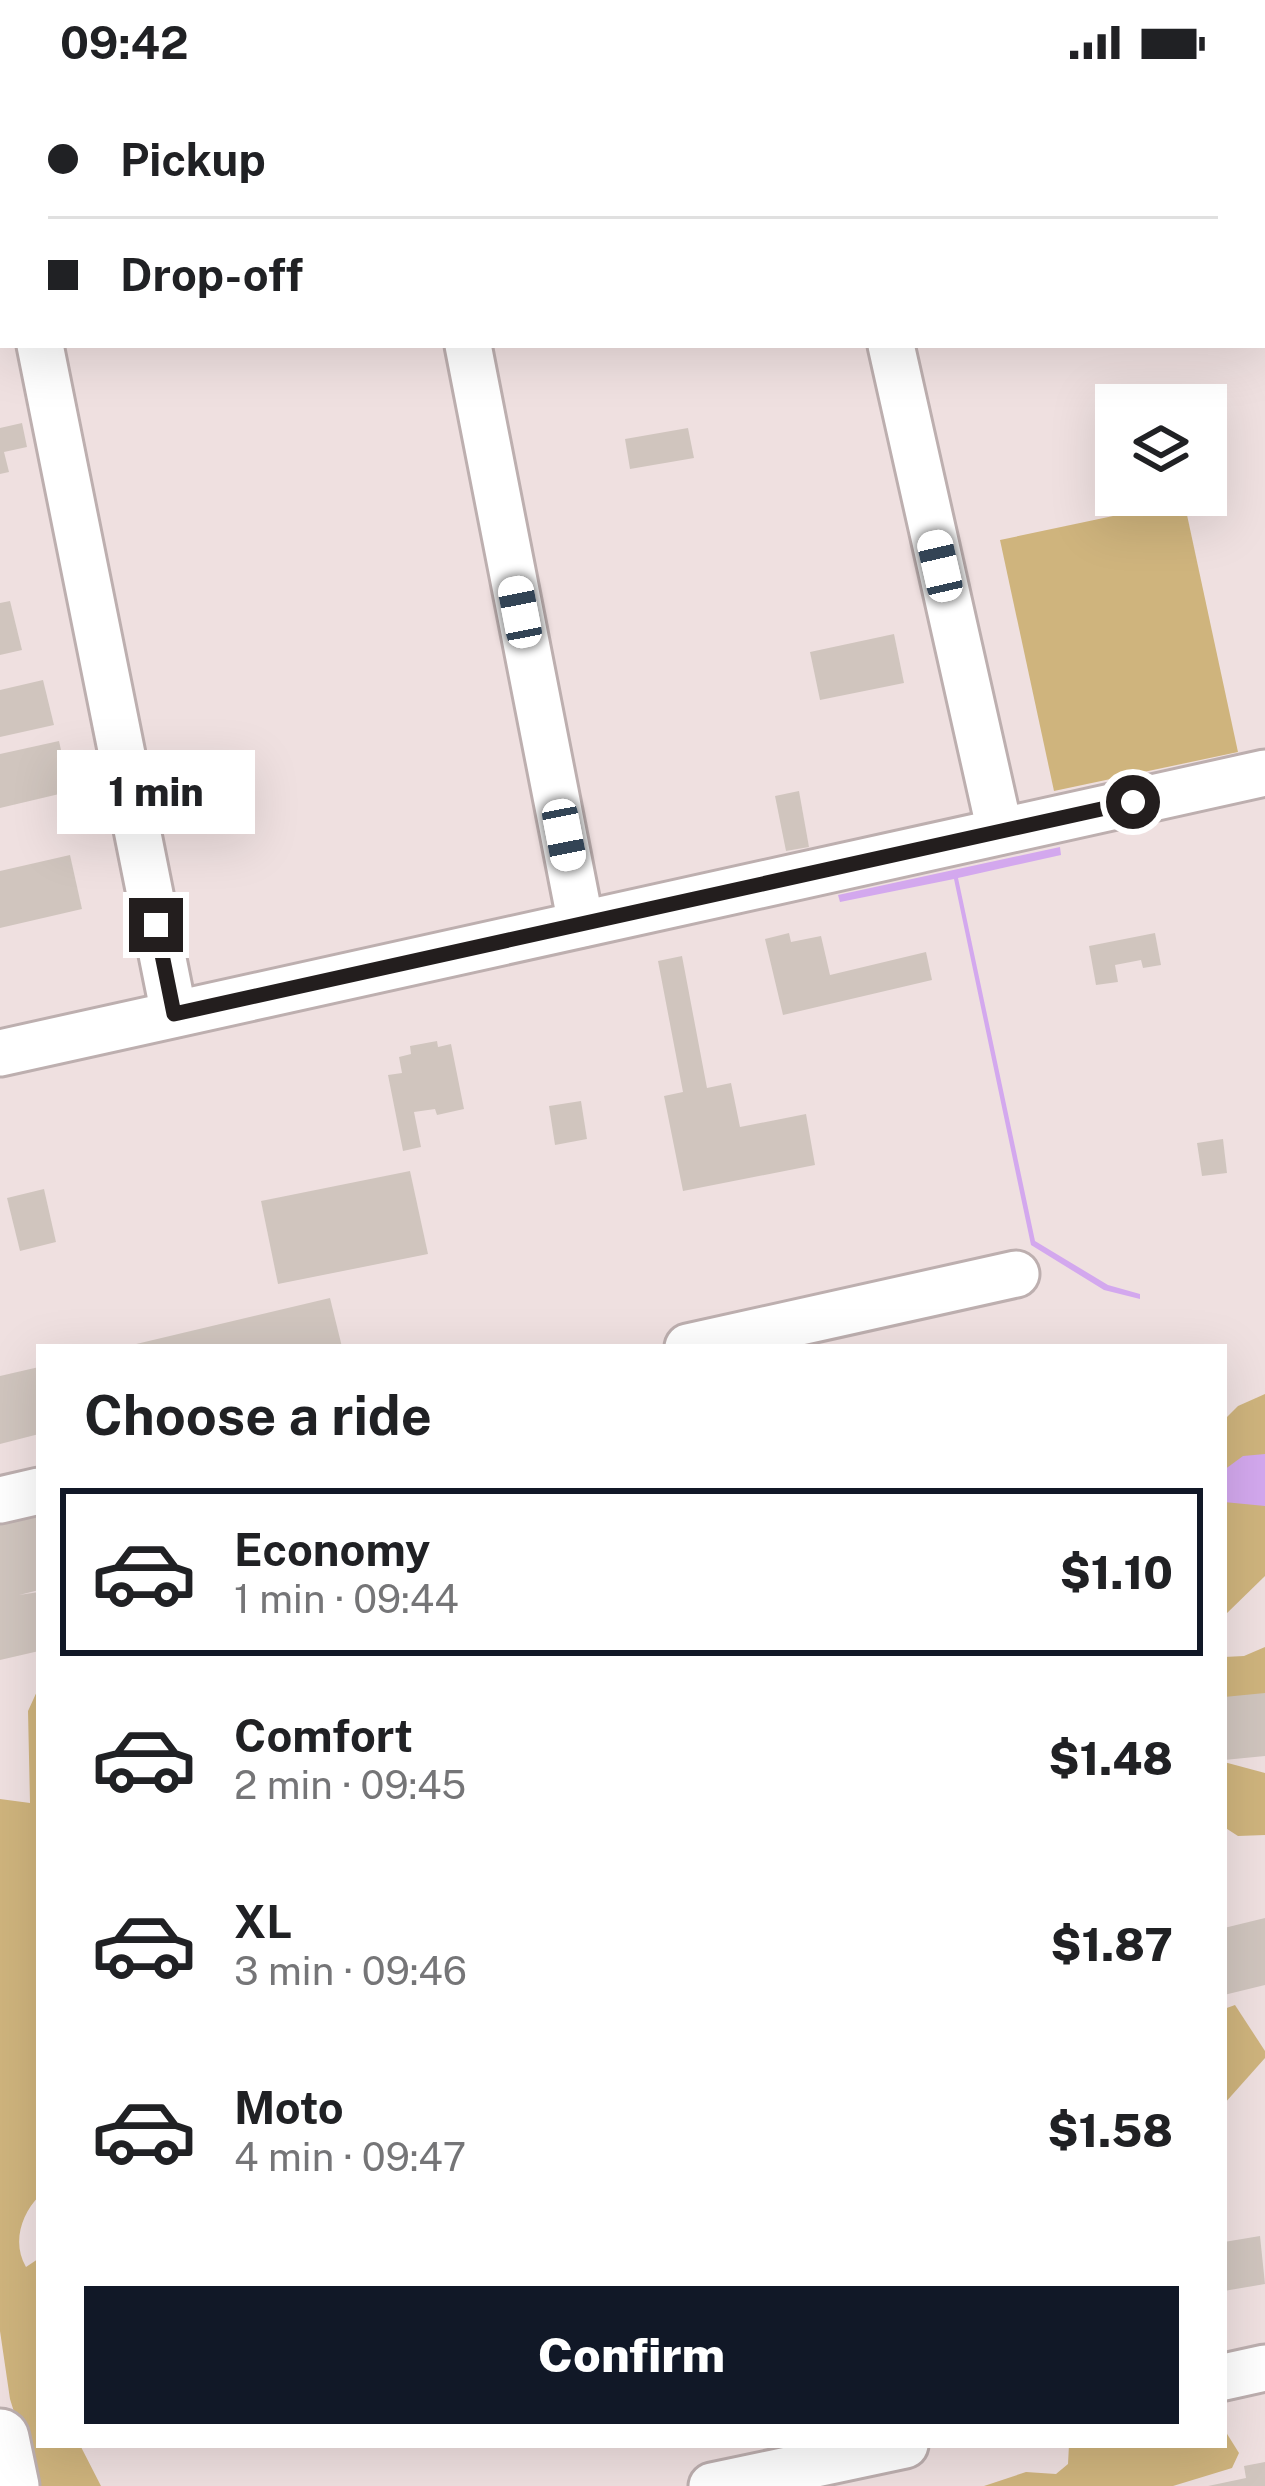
<!DOCTYPE html>
<html lang="en">
<head>
<meta charset="utf-8">
<style>
  :root { --surface:#fff; --page:#f2f2f2; --text:#202124; --muted:#757577; --line:#e0e0e0; --accent:#111827 }
  body { margin:0; font-family:"Public Sans",sans-serif; background:var(--page); color:var(--text); height:100vh; display:flex; flex-direction:column; font-size:45px; white-space:nowrap }
  * { box-sizing:border-box; margin:0 }
  p { font-size:39px; color:var(--muted) }
  .icon { flex:none; width:66px; height:66px; fill:none; stroke:currentColor; stroke-width:2; stroke-linecap:round; stroke-linejoin:round }
  .map { position:relative; flex:1; overflow:hidden }
  .sheet { position:absolute; left:36px; top:1260px; width:1191px; height:1104px; display:flex; flex-direction:column; background:var(--surface); border-radius:0px; box-shadow:0 12px 48px #0002 }
  .sheet>* { flex:none }
  .banner { position:absolute; left:0px; top:0px; width:1266px; height:264px; box-shadow:0 12px 48px #0002; display:grid; align-content:center; height:264px; padding:0 48px; background:var(--surface) }
  .fabs { position:absolute; left:1095px; top:300px; display:grid; gap:24px }
  .fabs a { display:grid; place-items:center; width:132px; height:132px; border-radius:0px; background:var(--surface); box-shadow:0 12px 48px #0002; font-size:60px }
  .end { position:absolute; width:54px; height:54px; margin:-27px; border:15px solid #231e1e; background:#fff; box-shadow:0 0 0 6px #fff }
  .from { border-radius:50% }
  .bubble { position:absolute; height:84px; border-radius:0px; background:var(--surface); box-shadow:0 12px 48px #0002; font-size:39px; font-weight:800; line-height:84px; text-align:center }
  .car { position:absolute; width:36px; height:72px; margin:-36px -18px; border-radius:15px; box-shadow:0 0 9px 3px #0007; background:linear-gradient(#fff 24%,#345 0 40%,#fff 0 76%,#345 0 86%,#fff 0) }
  .banner b { display:flex; align-items:center; gap:42px; height:114px; font-size:45px }
  .banner b+b { border-top:3px solid var(--line) }
  .banner i { width:30px; height:30px; background:var(--text) }
  ul { padding:0; list-style:none }
  li { display:flex; align-items:center; gap:36px; height:168px; margin:0 24px 18px; padding:0 24px; border:6px solid transparent; border-radius:0px }
  li div { flex:1 }
  li b { display:block; font-size:45px }
  li em { font-style:normal; font-weight:800 }
  li.active { border-color:var(--accent) }
  li>.icon { width:108px; height:108px; stroke-width:1.5 }
  h2 { padding:0 48px; font-size:54px; line-height:144px }
  .cta { display:flex; gap:24px; margin-top:auto; padding:24px 48px }
  .cta a { flex:1; height:138px; border-radius:0px; background:var(--accent); color:#fff; font-size:48px; font-weight:800; line-height:138px; text-align:center }
  .status { display:flex; justify-content:space-between; align-items:center; height:84px; padding:0 60px; background:var(--surface); direction:ltr }
  .status svg { height:33px; fill:currentColor }
  .map>svg:first-child { display:block }
  .green { fill:#cfb47d }
  .water { fill:#d3a8ee }
  .building { fill:#d0c5be }
  .lines { fill:none; stroke-linecap:round; stroke-linejoin:round }
  .minor-casing { stroke:#bdafaf; stroke-width:51 }
  .major-casing { stroke:#bdafaf; stroke-width:63 }
  .minor { stroke:#fff; stroke-width:45 }
  .major { stroke:#fff; stroke-width:57 }
  .route { stroke:#231e1e; stroke-width:15 }
</style>
</head>
<body>
<div class="status"><b>09:42</b><svg viewBox="0 0 49 12"><path d="M0 12V9h3v3zM5 12V6h3v6zM10 12V3h3v9zM15 12V0h3v12zM26 1h20v11H26zM47 4h2v5h-2z"/></svg></div>
<div class="map">
<svg width="1265" height="2402" viewBox="0 0 1265 2402">
  <rect width="100%" height="100%" fill="#efe0e0"/>
  <g class="green">
    <polygon points="1184,417 1238,668 1054,707 1000,456"/>
    <polygon points="1265,1310 1265,1492 1224,1532 1224,1336 1238,1322"/>
    <polygon points="1265,1563 1265,1630 1224,1629 1224,1573 1244,1572"/>
    <path d="M39,1603v509c-18,19 -27,47 -13,71l12,-8 1,-16v202h41l21,41h-73v-29l-18,-58 -10,-68v-532l30,4 -2,-92z"/>
    <polygon points="1224,1678 1265,1689 1265,1751 1238,1752 1224,1743"/>
    <polygon points="1235,1921 1265,1967 1265,1974 1224,2020 1224,1925"/>
    <polygon points="1224,2345 1239,2369 1232,2384 1173,2402 940,2402 984,2402 1026,2388 1056,2390 1068,2380 1069,2361 1224,2361"/>
  </g>
  <g class="water">
    <polygon points="1060,763 1061,771 958,794 1035,1157 1108,1201 1140,1210 1140,1215 1104,1206 1031,1161 954,795 840,818 838,811"/>
    <polygon points="1265,1370 1265,1422 1224,1418 1224,1386 1243,1372"/>
  </g>
  <g class="building">
    <polygon points="22,339 27,363 4,368 9,388 0,390 0,344"/>
    <polygon points="688,344 694,374 630,385 625,355"/>
    <polygon points="10,517 22,566 0,571 0,519"/>
    <polygon points="894,550 904,599 820,616 810,568"/>
    <polygon points="43,596 54,641 0,653 0,606"/>
    <polygon points="59,657 63,675 75,672 80,695 70,698 72,707 0,724 0,670"/>
    <polygon points="799,707 809,763 786,767 775,712"/>
    <polygon points="70,771 82,825 0,844 0,787"/>
    <polygon points="789,849 791,858 821,852 830,891 926,868 932,896 783,931 765,855"/>
    <polygon points="1155,849 1161,881 1143,884 1141,876 1115,881 1118,898 1096,901 1089,862"/>
    <polygon points="682,872 707,1004 731,999 740,1043 806,1030 815,1081 683,1107 664,1012 683,1008 658,877"/>
    <polygon points="437,957 438,963 451,960 464,1025 437,1031 435,1025 414,1028 421,1063 403,1067 388,991 402,989 399,973 411,970 410,962"/>
    <polygon points="581,1017 587,1055 555,1061 549,1022"/>
    <polygon points="1223,1055 1227,1089 1202,1092 1197,1059"/>
    <polygon points="410,1087 428,1170 278,1200 261,1117"/>
    <polygon points="44,1105 56,1158 20,1167 7,1114"/>
    <polygon points="330,1214 342,1263 132,1263 132,1261"/>
    <polygon points="39,1283 39,1350 0,1360 0,1292"/>
    <polygon points="39,1420 39,1506 19,1511 39,1508 39,1567 0,1576 0,1430"/>
    <polygon points="1265,1609 1265,1672 1224,1676 1224,1613"/>
    <polygon points="1265,1834 1265,1901 1224,1911 1224,1844"/>
    <polygon points="1260,2152 1265,2200 1224,2207 1224,2158"/>
    <polygon points="1265,2378 1265,2402 1208,2402 1246,2394 1244,2382"/>
  </g>
  <g class="lines">
    <defs>
      <g id="minor">
        <polyline points="417,0 418,3"/>
        <polyline points="832,0 833,3"/>
        <polyline points="307,3 321,0"/>
        <polyline points="2,70 3,74"/>
        <polyline points="40,261 174,930"/>
        <polyline points="468,261 581,840"/>
        <polyline points="891,261 1000,747"/>
        <polyline points="0,969 1265,689"/>
        <polyline points="688,1263 1016,1190"/>
        <polyline points="0,1416 39,1407"/>
        <polyline points="1224,2293 1265,2284"/>
        <polyline points="712,2402 905,2361"/>
      </g>
      <polyline id="major" points="0,2354 10,2402"/>
    </defs>
    <use href="#minor" class="minor-casing"/>
    <use href="#major" class="major-casing"/>
    <use href="#minor" class="minor"/>
    <use href="#major" class="major"/>
  </g>
  <g class="lines">
    <polyline class="route" points="156,841 174,930 1133,718"/>
  </g>
</svg>
<div class="fabs">
<a><svg class="icon" aria-label="layers" viewBox="0 0 24 24"><path d="M12 4l9 5-9 5-9-5zM3 14l9 5 9-5"/></svg></a>
</div>
<i class="end from" style="left:1133px;top:718px"></i>
<i class="end" style="left:156px;top:841px"></i>
<div class="bubble" style="left:57px;top:666px;width:198px">1 min</div>
<i class="car" style="left:940px;top:482px;rotate:347deg"></i>
<i class="car" style="left:520px;top:528px;rotate:349deg"></i>
<i class="car" style="left:564px;top:751px;rotate:169deg"></i>
<div class="banner">
<b><i class="from"></i>Pickup</b>
<b><i></i>Drop-off</b>
</div>
<section class="sheet">
<h2>Choose a ride</h2>
<ul>
<li class="active"><svg class="icon" aria-label="car" viewBox="0 0 24 24"><path d="M5 17H2v-5l4-1 3-4h7l3 4 3 1v5h-3M9 17h6M6 11h13"/><circle cx="7" cy="17" r="2"/><circle cx="17" cy="17" r="2"/></svg><div><b>Economy</b><p>1 min · 09:44</p></div><em>$1.10</em></li>
<li><svg class="icon" aria-label="car" viewBox="0 0 24 24"><path d="M5 17H2v-5l4-1 3-4h7l3 4 3 1v5h-3M9 17h6M6 11h13"/><circle cx="7" cy="17" r="2"/><circle cx="17" cy="17" r="2"/></svg><div><b>Comfort</b><p>2 min · 09:45</p></div><em>$1.48</em></li>
<li><svg class="icon" aria-label="car" viewBox="0 0 24 24"><path d="M5 17H2v-5l4-1 3-4h7l3 4 3 1v5h-3M9 17h6M6 11h13"/><circle cx="7" cy="17" r="2"/><circle cx="17" cy="17" r="2"/></svg><div><b>XL</b><p>3 min · 09:46</p></div><em>$1.87</em></li>
<li><svg class="icon" aria-label="car" viewBox="0 0 24 24"><path d="M5 17H2v-5l4-1 3-4h7l3 4 3 1v5h-3M9 17h6M6 11h13"/><circle cx="7" cy="17" r="2"/><circle cx="17" cy="17" r="2"/></svg><div><b>Moto</b><p>4 min · 09:47</p></div><em>$1.58</em></li>
</ul>
<div class="cta"><a>Confirm</a></div>
</section>
</div>
</body>
</html>
